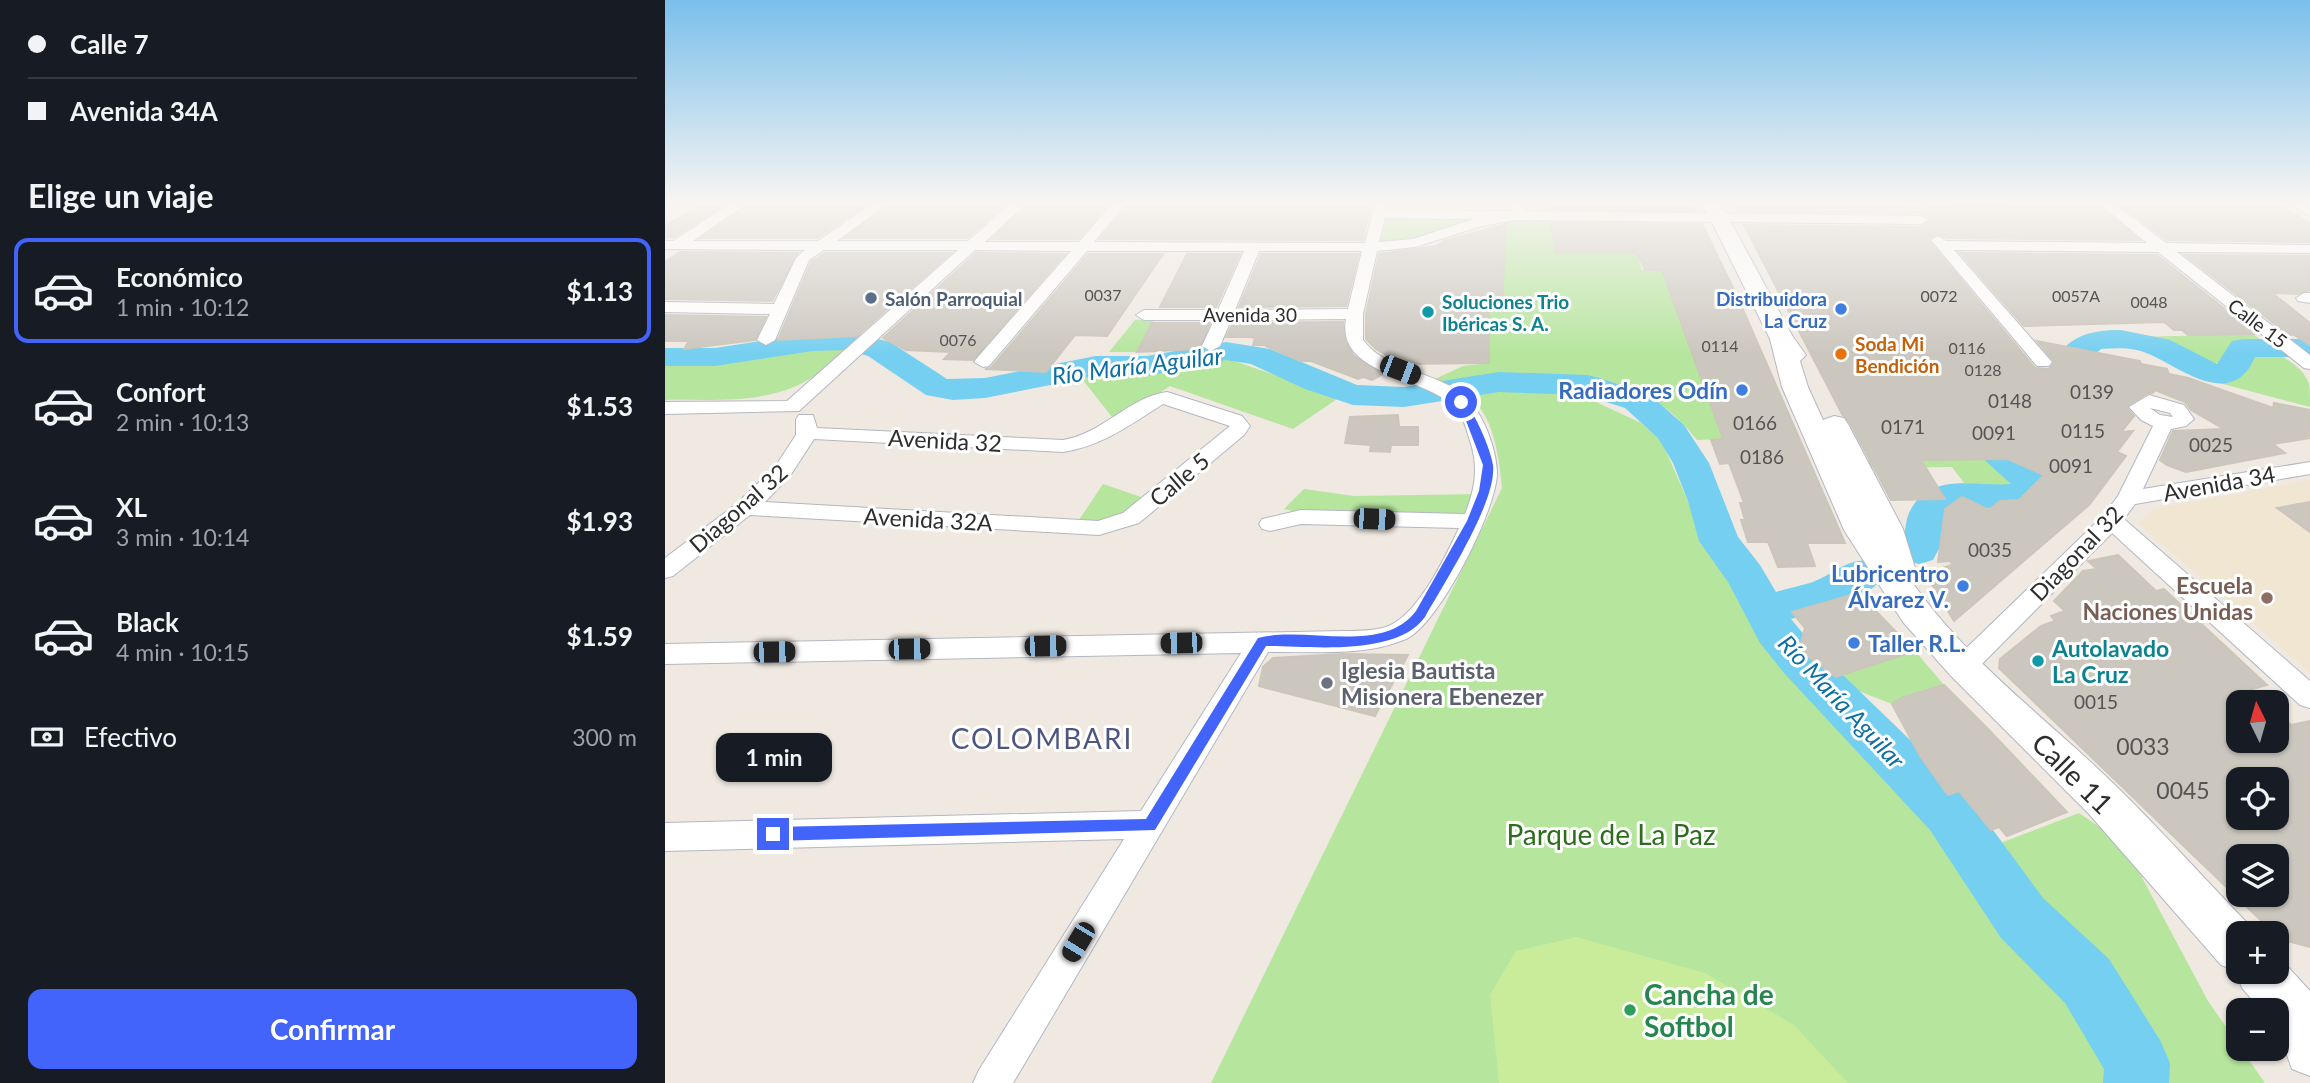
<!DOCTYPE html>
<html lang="es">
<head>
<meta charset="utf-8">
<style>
  :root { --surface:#171b24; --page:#20242c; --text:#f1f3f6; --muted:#9ea1a6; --line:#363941; --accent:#4264fb }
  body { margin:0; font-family:Lato,sans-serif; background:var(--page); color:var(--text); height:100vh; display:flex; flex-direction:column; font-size:26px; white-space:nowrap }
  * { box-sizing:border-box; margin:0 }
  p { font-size:23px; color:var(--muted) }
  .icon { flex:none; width:38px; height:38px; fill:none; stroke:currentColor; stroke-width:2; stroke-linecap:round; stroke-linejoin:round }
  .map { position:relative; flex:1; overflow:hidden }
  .side { display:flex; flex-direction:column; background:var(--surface); width:665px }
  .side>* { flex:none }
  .top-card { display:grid; align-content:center; height:154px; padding:0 28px; background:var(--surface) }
  .needle { width:46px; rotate:355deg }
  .controls { position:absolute; left:1561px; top:690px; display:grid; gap:14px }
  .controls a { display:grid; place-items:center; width:63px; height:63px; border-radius:14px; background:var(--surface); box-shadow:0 2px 5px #0004; font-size:35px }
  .end { position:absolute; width:32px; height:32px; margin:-16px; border:9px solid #4264fb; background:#fff; box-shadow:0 0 0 4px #fff }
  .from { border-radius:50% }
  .bubble { position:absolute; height:49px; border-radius:14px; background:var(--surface); box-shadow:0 2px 5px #0004; font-size:23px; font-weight:700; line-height:49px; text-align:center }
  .car { position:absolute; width:21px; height:42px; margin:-21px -10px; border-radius:9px; box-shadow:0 0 5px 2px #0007; background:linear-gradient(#222 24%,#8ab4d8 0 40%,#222 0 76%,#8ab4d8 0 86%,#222 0) }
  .top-card b { display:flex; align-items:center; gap:24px; height:66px; font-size:26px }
  .top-card b+b { border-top:2px solid var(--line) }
  .top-card i { width:18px; height:18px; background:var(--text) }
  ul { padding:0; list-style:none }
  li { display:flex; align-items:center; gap:21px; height:105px; margin:0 14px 10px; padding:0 14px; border:4px solid transparent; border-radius:14px }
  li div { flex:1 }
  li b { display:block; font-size:26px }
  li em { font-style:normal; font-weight:700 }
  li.on { border-color:var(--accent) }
  li>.icon { width:63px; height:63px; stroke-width:1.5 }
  h2 { padding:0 28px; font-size:32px; line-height:84px }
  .pay { display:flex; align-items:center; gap:18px; height:77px; padding:0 28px; font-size:26px }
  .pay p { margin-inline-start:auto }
  .cta { display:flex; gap:14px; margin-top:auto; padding:14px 28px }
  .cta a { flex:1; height:80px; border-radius:14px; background:var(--accent); color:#fff; font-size:28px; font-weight:700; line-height:80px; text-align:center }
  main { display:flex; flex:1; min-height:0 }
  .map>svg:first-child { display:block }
  .education { fill:#f0e6d1 }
  .green { fill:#b6e59e }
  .pitch { fill:#c9ec9a }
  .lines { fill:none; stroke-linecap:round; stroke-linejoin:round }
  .river { fill:#75cff0; fill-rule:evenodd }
  .building { fill:#cbc7bf; stroke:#cbc5ba; stroke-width:2; fill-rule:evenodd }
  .street-casing { stroke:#b4b7c1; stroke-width:2 }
  .secondary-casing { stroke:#b4b7c1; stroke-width:2 }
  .street { fill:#fff; fill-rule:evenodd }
  .secondary { fill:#fff; fill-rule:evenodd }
  .route { fill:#4264fb }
  .service-dot { fill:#5c6f8a; stroke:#fff; stroke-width:2.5 }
  .shop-dot { fill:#3f7fe0; stroke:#fff; stroke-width:2.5 }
  .culture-dot { fill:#0f9aa8; stroke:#fff; stroke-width:2.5 }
  .food-dot { fill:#e8710a; stroke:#fff; stroke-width:2.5 }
  .education-dot { fill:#8d6e63; stroke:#fff; stroke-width:2.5 }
  .worship-dot { fill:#6b7280; stroke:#fff; stroke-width:2.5 }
  .leisure-dot { fill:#2e9e5b; stroke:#fff; stroke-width:2.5 }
  .labels { text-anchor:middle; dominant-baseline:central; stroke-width:6; stroke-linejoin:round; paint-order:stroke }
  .far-number-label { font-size:16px; fill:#555452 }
  .far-service-label { font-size:19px; font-weight:bold; fill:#4e5e75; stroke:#fff; text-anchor:start }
  .far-shop-label { font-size:19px; font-weight:bold; fill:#366cbe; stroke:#fff; text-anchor:end }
  .far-culture-label { font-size:19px; font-weight:bold; fill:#0d838f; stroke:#fff; text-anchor:start }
  .far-street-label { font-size:19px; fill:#2e2e2e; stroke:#fff }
  .far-food-label { font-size:19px; font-weight:bold; fill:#c56008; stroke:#fff; text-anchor:start }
  .number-label { font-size:19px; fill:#555452 }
  .shop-label { font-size:23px; font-weight:bold; fill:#366cbe; stroke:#fff; text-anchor:end }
  .street-label { font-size:23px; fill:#2e2e2e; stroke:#fff }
  .education-label { font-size:23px; font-weight:bold; fill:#785e54; stroke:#fff; text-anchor:end }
  .culture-label { font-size:23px; font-weight:bold; fill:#0d838f; stroke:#fff; text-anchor:start }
  .worship-label { font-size:23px; font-weight:bold; fill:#5b616d; stroke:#fff; text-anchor:start }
  .near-number-label { font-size:23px; fill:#555452 }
  .water-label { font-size:24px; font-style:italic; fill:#0d6fa3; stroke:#fff }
  .near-neighbourhood-label { font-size:28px; letter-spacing:2px; fill:#4d5680; stroke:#fff }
  .near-street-label { font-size:28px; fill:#2e2e2e; stroke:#fff }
  .near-park-label { font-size:28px; fill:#2c6e1b; stroke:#fff }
  .near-leisure-label { font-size:28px; font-weight:bold; fill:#27864d; stroke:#fff; text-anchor:start }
</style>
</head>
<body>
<main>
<section class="side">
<div class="top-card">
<b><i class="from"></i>Calle 7</b>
<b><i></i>Avenida 34A</b>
</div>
<h2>Elige un viaje</h2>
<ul>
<li class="on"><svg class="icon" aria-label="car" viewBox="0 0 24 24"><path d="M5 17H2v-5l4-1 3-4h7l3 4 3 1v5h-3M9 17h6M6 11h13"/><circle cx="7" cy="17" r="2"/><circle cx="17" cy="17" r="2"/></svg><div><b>Económico</b><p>1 min · 10:12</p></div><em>$1.13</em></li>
<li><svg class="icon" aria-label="car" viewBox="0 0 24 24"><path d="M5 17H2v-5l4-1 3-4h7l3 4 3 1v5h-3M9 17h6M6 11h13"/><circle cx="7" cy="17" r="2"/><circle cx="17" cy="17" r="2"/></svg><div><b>Confort</b><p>2 min · 10:13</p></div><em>$1.53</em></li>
<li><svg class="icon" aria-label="car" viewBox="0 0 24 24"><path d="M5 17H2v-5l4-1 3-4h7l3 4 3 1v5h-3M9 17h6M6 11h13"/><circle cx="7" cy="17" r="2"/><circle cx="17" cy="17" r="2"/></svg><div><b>XL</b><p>3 min · 10:14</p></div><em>$1.93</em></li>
<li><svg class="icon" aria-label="car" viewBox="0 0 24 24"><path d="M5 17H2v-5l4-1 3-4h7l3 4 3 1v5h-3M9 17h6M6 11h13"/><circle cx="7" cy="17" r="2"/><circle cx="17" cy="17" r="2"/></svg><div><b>Black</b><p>4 min · 10:15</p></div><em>$1.59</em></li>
</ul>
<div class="pay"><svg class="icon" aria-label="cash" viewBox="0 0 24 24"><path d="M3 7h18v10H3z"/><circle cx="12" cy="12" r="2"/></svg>Efectivo<p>300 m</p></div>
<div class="cta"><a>Confirmar</a></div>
</section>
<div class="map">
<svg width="1645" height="1083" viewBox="0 0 1645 1083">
  <rect width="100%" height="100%" fill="#efe9e1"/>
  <polygon class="education" points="1645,480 1645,673 1473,523 1489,509"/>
  <g class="green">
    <polygon points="1259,204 1341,204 1347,210 1263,208"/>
    <polygon points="722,216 823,217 803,220 750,240 715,243"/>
    <path d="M841,221h44l6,32h81l5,17h20l61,169 -26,1c-37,-46 -63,-52 -118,-60l2,15 60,28 20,17 39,88 49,84 212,246 118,-45 31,21 29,38 69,129 57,82h-1054l291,-595c-3,-32 -8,-73 -35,-94l34,-7 1,-9 -29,3 -22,6 -16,-8 28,-13 26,-3v-59h13z"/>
    <polygon points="489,319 472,352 444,352 470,320"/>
    <path d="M1588,334l10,8h-25l-8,4 -1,10c-26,20 -36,1 -60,-9 -10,-4 -21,-7 -31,-10z"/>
    <path d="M146,345h38c-13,12 -26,26 -41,35 -44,25 -94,19 -143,20v-40h49z"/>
    <path d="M1593,349c18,2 45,16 51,35 1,6 1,16 1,23l-106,-28c19,-2 35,-3 47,-19l-1,-8z"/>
    <polygon points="539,359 566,360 675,397 628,429 505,386 456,418 447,417 417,379"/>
    <polygon points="1328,459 1356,480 1346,490 1299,483 1287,467 1206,468 1202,461"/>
    <path d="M438,484l38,13c-22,21 -31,25 -62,23z"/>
    <polygon points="639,489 689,496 816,494 806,519 638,514 619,509"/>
    <polygon points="1250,651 1279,685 1236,698 1227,704 1186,688 1171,677"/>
  </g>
  <polygon class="pitch" points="911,937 1040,973 1129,1025 1183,1083 834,1083 825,995 851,951"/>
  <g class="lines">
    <g class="river">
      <path d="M1456,330l49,10 47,24 15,-23 11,-2h67v18h-55c-23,54 -74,11 -106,-3 -15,-7 -33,-6 -48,-5l-14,12 -17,42 -12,3 -12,-3 -5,-7c12,-47 31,-67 80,-66z"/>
      <path d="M184,332l41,10 57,37 38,-1 111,-22h51l79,-14 44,7 87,36 47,2 95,-15 88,3 12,3 50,16 35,31 25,38 29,74 22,28 16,27c12,-4 25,-6 37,-10 25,-10 38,-28 67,-19l6,10c-17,29 -64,37 -95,46l25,30 152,147 75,102 66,61 51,81 10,23 -1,20h-66l1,-14 -39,-66 -64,-65 -71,-108 -146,-157 -24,-30 -32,-61 -29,-41 -11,-40 -15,-38 -15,-25 -33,-30 -41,-13 -85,-3 -95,15 -51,-2 -48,-16 -54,-25 -25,-4 -79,16h-51l-111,22 -32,2 -27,-5 -58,-39 -20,-6 -36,1 -97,15h-50v-18h50l97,-15z"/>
      <path d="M1315,411l12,3 5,7 -6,10 29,24 23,14 6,8 -1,10 -11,14 -9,3 -25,5 -43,-3 -13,8 -1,21 -13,25 -14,4 -14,-4 -6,-10c8,-15 5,-30 12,-41 21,-38 66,-22 100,-25l-55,-50c1,-15 11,-20 24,-23z"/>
    </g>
  </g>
  <g class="building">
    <polygon points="38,204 61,204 9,237 0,237 0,226"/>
    <polygon points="83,204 203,204 152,238 36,238"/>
    <polygon points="224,204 341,204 302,238 180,238"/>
    <polygon points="362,204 444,204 413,239 327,239"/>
    <polygon points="464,204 705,204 698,240 435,239"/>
    <polygon points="882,204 1026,204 1030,211 883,209"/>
    <polygon points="1068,204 1235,204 1239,208 1347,210 1341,204 1433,204 1475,240 1282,238 1272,234 1263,240 1370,368 1384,369 1390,362 1372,341 1475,361 1476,364 1502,369 1504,374 1523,378 1608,408 1609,403 1645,410 1645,438 1608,444 1620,453 1521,472 1502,465 1495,460 1508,431 1559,429 1526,410 1520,402 1490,390 1488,393 1483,393 1461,407 1469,416 1456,432 1468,431 1452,452 1461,456 1424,505 1289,621 1260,573 1287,565 1286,561 1273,562 1280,509 1297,497 1324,510 1335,501 1354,500 1379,475 1343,459 1256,460 1280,499 1226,500 1185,423 1177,414 1079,225 1256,227 1265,219 1256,213 1072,211"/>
    <polygon points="1454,204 1613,204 1645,224 1645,242 1502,240"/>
    <polygon points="885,223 1037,224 1072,296 1180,543 1142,543 1150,566 1113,567 1103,542 1083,542 1076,520 1080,520 1075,503 1079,503 1064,463 1055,464 1046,440 1058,439 997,270 980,270 972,253 891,253"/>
    <polygon points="841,224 837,304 824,304 824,363 737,364 711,349 701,339 701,314 714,254 772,246 779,241"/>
    <polygon points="15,252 133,253 107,301 0,299 0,262"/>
    <polygon points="160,253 286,253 192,336 113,340 146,262"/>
    <polygon points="311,253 400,254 308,360 279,359 286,352 241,350 218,338"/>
    <polygon points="1295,253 1492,255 1591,334 1523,335 1517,330 1509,330 1499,322 1359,326"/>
    <polygon points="423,254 498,254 442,336 410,335 381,372 320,369 326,368"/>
    <polygon points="522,254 575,254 551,307 495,307"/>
    <polygon points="596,254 694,254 681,306 574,307"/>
    <polygon points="1520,255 1645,256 1645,290 1633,294 1607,293 1645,323 1645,345 1629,335 1624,335"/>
    <polygon points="0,315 101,317 90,340 19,349 24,341 0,341"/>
    <polygon points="678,322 680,340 688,355 718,374 707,380 698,377 693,379 646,361 635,361 599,345 588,345 590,338 586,337 561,337 568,323"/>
    <polygon points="487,323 545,323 535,349 472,352"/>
    <polygon points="733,415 734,427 753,427 753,445 726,445 725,452 705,451 706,445 680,443 685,417"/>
    <polygon points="1645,502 1645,532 1612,508"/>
    <path d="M1453,555l38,36 8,-2 103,96 -15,4 14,13h-28v38h39v-28l14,13 19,-4v226l-30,-8 -3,-6h-3l-275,-265 1,-9 41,-33 14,-5 -4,-5 14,-5 -11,-10 29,-30 14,-2 -9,-8zM1573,779h39v38h-39zM1573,856h39v38h-39z"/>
    <polygon points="1193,593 1250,651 1171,677 1134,650 1140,628 1127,612"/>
    <polygon points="678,654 743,655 710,716 594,686 598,667 608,658"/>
    <polygon points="1279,685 1323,729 1402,812 1342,836 1334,827 1326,830 1294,791 1283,795 1255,756 1227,704 1236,698"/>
  </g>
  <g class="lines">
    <defs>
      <g id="street">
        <path d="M65,204h16l-53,37h125l54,-37h15l-50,37h131l42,-37h15l-40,38h94l33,-38h14l-32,38 271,1 10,-39h12l-1,6 125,1 1,-7h12l1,7 396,5 7,4 -7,4 -406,-4 -33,6 -67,21 -38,4 -14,63v26c26,35 83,30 110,65 13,17 24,47 24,69 -1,37 -58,150 -91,165 -41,18 -93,12 -138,13l-255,431h-40l6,-13 145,-231 -459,12v-28l476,-12 100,-158 -576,11v-20l678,-13c14,0 30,0 43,-4 32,-11 59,-70 73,-99l-158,-4 -31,7 -8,-2 -3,-5 3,-5 39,-9 164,4c10,-25 14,-47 5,-73 -3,-10 -6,-22 -12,-30 -28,-36 -122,-33 -112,-92l-115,1 -11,26 -9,5 -9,-5 12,-26h-70l-8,-5 8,-5h74l26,-59h-157l-98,115 -6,1 -9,-5 3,-4 94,-107 -96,-1 -176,161 -134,3v-12l122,-1 171,-151h-134l-15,10 -34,80 -9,5 -9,-5 13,-26 -105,-2v-10l109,2 22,-46 9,-8 -140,-1v-8h8zM720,218l89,1 -61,20 -34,3zM594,251h103l-14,58 -113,1z"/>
        <polygon points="1435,204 1450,204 1501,243 1645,245 1645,253 1512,252 1645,355 1645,369 1639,368 1493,252 1289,250 1387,362 1384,366 1372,366 1266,240 1273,236 1281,241 1482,243"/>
        <polygon points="1625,204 1645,206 1645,216"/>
        <polygon points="1639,293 1645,293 1645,303 1633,301 1631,298"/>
        <path d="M502,392l75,24 8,10 -6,9 -105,88 -40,12 -349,-20 -77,61 -8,2v-20l70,-53 40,-38 21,-32v-16l3,-4h14l4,13 246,12c39,-6 66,-43 104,-48zM498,404l67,22 -107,87 -25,8 -333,-19 25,-26 24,-37 249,13c39,-6 67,-27 100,-48z"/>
        <path d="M1484,395l35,10 10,14 -8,7 -15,3 -28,60 167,-27v12l-175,30 -11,15 186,162v27l-10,-3 -188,-172 -139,140 -9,3 -9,-3 -4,-7 4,-7 149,-144 14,-19 35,-70 -12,-6 -12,-13zM1485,408l20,5 3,4 -13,-2z"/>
      </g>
      <path id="secondary" d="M1038,204h18l72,133 13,18 -6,6 8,26 15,33 11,-4 10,2 4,6 55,105 13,42 -6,8c55,81 139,141 208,209 47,46 91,96 137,143l-17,2v38h39v-16l33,36v85l-18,-7 -15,-41v-18h-16l-19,-22 -7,-18 -14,-5 -132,-151 -138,-138 -48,-54 -59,-92 -62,-143 -12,-48z"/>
    </defs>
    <use href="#street" class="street-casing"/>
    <use href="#secondary" class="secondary-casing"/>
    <use href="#street" class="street"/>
    <use href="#secondary" class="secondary"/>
  </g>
  <linearGradient id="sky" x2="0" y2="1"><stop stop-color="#7abfeb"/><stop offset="0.57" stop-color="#f8f5f2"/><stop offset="1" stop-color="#f8f5f2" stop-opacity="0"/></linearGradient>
  <rect width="1645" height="355" fill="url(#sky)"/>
  <path class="route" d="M793,400h6c11,14 26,47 29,65 4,37 -49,118 -68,152 -29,40 -114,29 -159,29l-111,184 -382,11 -6,-2 -2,-5 2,-5 6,-2 373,-8 112,-181c47,-13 124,18 158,-27l51,-90 12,-30 4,-26z"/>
  <circle class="service-dot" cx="206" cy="298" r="7"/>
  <g class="shop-dot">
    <circle cx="1176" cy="309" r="7"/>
    <circle cx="1077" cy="390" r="7"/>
    <circle cx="1298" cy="586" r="7"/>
    <circle cx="1189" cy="643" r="7"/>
  </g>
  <g class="culture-dot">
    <circle cx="763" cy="312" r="7"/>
    <circle cx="1373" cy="661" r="7"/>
  </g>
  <circle class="food-dot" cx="1176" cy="354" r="7"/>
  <circle class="education-dot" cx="1602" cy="598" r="7"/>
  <circle class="worship-dot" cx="662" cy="683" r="7"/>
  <circle class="leisure-dot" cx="965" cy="1010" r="7"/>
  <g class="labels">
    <g class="far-number-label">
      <text x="438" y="294">0037</text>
      <text x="1274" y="295">0072</text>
      <text x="1411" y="295">0057A</text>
      <text x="1484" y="301">0048</text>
      <text x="293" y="339">0076</text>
      <text x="1055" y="345">0114</text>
      <text x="1302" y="347">0116</text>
      <text x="1318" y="369">0128</text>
    </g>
    <g class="far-service-label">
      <text x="220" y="298">Salón Parroquial</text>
    </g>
    <g class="far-shop-label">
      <text x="1162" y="298">Distribuidora<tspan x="1162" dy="22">La Cruz</tspan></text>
    </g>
    <g class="far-culture-label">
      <text x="777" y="301">Soluciones Trio<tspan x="777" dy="22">Ibéricas S. A.</tspan></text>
    </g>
    <g class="far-street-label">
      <text x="585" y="314">Avenida 30</text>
      <text transform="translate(1593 323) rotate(37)">Calle 15</text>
    </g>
    <g class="far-food-label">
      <text x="1190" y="343">Soda Mi<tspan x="1190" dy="22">Bendición</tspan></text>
    </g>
    <g class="number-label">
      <text x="1427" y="391">0139</text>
      <text x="1345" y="400">0148</text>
      <text x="1090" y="422">0166</text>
      <text x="1238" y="426">0171</text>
      <text x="1418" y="430">0115</text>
      <text x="1329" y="432">0091</text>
      <text x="1546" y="444">0025</text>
      <text x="1097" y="456">0186</text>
      <text x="1406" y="465">0091</text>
      <text x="1325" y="549">0035</text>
      <text x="1431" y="701">0015</text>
    </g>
    <g class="shop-label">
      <text x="1063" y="390">Radiadores Odín</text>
      <text x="1284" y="573">Lubricentro<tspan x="1284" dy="26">Álvarez V.</tspan></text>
      <text x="1203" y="643" text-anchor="start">Taller R.L.</text>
    </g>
    <g class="street-label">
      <text transform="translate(280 440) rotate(3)">Avenida 32</text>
      <text transform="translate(514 479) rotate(-40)">Calle 5</text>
      <text transform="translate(1554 483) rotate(-10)">Avenida 34</text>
      <text transform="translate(73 508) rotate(-41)">Diagonal 32</text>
      <text transform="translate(263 519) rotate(3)">Avenida 32A</text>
      <text transform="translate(1411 553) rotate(-46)">Diagonal 32</text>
    </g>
    <g class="education-label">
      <text x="1588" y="585">Escuela<tspan x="1588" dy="26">Naciones Unidas</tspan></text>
    </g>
    <g class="culture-label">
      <text x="1387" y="648">Autolavado<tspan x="1387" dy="26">La Cruz</tspan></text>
    </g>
    <g class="worship-label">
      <text x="676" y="670">Iglesia Bautista<tspan x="676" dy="26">Misionera Ebenezer</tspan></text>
    </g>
    <g class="near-number-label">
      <text x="1478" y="746">0033</text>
      <text x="1518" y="790">0045</text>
    </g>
    <g class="water-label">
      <text transform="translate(472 365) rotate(-7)">Río María Aguilar</text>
      <text transform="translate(1177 701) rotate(47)">Río María Aguilar</text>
    </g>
    <g class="near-neighbourhood-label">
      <text x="377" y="738">COLOMBARI</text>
    </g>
    <g class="near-street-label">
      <text transform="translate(1408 773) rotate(45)">Calle 11</text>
    </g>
    <g class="near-park-label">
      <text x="946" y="834">Parque de La Paz</text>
    </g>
    <g class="near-leisure-label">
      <text x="979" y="994">Cancha de<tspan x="979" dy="32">Softbol</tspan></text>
    </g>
  </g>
</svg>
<div class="controls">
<a><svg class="needle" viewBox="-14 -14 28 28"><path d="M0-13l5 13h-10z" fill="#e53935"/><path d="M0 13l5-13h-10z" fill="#9ea1a6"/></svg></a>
<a><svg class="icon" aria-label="locate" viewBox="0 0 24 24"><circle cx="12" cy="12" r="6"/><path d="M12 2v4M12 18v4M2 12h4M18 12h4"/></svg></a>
<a><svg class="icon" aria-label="layers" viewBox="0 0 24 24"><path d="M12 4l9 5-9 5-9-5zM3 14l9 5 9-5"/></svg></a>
<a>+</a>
<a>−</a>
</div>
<i class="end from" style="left:796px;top:402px"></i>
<i class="end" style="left:108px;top:834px"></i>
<div class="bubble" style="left:51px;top:733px;width:116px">1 min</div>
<i class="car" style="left:735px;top:370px;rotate:111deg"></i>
<i class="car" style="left:709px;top:519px;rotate:92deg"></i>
<i class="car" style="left:516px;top:643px;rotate:269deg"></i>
<i class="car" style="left:380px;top:646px;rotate:89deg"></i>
<i class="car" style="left:244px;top:649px;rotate:89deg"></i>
<i class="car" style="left:109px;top:652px;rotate:89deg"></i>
<i class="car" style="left:413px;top:942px;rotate:211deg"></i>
</div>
</main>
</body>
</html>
